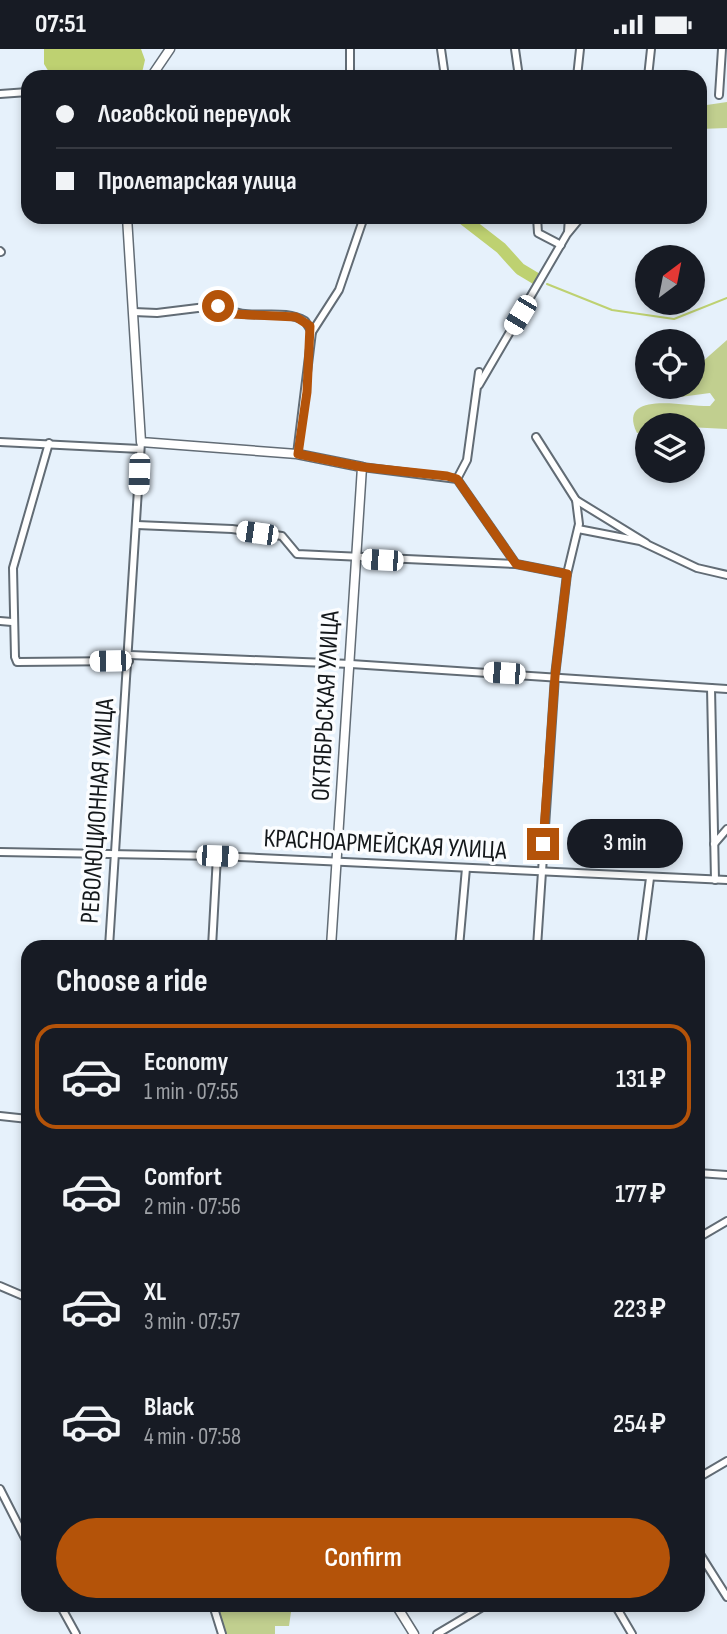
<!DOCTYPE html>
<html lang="en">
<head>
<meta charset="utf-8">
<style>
  :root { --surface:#171b24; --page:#242831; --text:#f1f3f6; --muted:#9ea1a6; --line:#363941; --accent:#b45309 }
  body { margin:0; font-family:"Sofia Sans Condensed",sans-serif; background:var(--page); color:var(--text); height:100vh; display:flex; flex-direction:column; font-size:26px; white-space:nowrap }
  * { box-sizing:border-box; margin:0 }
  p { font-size:23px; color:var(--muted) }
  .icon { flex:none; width:38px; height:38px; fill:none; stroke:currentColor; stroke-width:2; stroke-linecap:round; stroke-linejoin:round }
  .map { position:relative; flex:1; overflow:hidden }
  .panel { position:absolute; left:21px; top:891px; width:684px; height:672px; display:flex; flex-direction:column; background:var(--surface); border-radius:21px; box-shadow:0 4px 10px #0003 }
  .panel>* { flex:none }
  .guide { position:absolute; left:21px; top:21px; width:686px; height:154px; border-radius:21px; box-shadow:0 4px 10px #0003; display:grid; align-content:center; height:154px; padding:0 35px; background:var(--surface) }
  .needle { width:46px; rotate:32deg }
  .tools { position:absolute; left:635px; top:196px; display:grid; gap:14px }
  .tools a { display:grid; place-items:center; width:70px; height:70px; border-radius:50%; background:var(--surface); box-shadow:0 4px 10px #0003; font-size:35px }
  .end { position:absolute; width:32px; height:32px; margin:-16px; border:9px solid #b45309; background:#fff; box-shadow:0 0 0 4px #fff }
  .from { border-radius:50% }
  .bubble { position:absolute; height:49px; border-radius:24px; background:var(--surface); box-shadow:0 4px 10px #0003; font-size:23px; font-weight:600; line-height:49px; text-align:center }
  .car { position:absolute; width:21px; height:42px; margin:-21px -10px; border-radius:9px; box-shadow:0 0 5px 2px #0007; background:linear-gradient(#fff 24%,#345 0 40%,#fff 0 76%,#345 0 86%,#fff 0) }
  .guide b { display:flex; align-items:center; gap:24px; height:66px; font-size:26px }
  .guide b+b { border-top:2px solid var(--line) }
  .guide i { width:18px; height:18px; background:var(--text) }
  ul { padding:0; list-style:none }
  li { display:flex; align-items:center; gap:21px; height:105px; margin:0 14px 10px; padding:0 21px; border:4px solid transparent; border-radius:21px }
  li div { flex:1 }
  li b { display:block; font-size:26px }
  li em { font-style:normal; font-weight:600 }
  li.selected { border-color:var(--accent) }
  li>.icon { width:63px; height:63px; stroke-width:1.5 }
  h2 { padding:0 35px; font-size:32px; line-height:84px }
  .button { display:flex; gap:14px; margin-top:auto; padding:14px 35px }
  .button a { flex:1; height:80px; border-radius:42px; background:var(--accent); color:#fff; font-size:28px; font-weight:600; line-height:80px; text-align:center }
  .status { display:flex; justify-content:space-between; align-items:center; height:49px; padding:0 35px; background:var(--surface); direction:ltr }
  .status svg { height:19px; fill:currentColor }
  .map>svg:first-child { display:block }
  .green { fill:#c1cf8f }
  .water { fill:#bed171 }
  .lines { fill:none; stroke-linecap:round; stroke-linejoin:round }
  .stream { stroke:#bed171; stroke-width:2 }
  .river { stroke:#bed171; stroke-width:12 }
  .minor-casing { stroke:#626c75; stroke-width:10 }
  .major-casing { stroke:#626c75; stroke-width:11 }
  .minor { stroke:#fff; stroke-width:6 }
  .major { stroke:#fff; stroke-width:8 }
  .route { stroke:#b45309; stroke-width:9 }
  .labels { text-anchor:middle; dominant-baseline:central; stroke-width:7; stroke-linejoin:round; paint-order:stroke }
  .street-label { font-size:26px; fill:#14181b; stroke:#fbfdff }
</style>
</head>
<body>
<div class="status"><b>07:51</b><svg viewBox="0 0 49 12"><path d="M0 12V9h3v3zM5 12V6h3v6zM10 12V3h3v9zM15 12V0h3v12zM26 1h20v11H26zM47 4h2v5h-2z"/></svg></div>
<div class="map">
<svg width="727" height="1585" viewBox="0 0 727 1585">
  <rect width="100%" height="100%" fill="#e6f1fb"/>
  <g class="green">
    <polygon points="727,53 727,79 700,80 700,57"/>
    <path d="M727,291v89l-79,-4 -1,6 -10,2c-21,-44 50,-26 73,-27l5,-6 -5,-7 -30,4 -1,-9 14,-1v-17z"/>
    <polygon points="216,1556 292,1556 289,1577 275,1577 275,1585 225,1585"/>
  </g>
  <polygon class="water" points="44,0 141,0 145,11 141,28 52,28 44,15"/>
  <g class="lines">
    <polyline class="stream" points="547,235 612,261 674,270 727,249"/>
    <polyline class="river" points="461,168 501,199 520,220 535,229"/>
    <defs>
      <g id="minor">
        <polyline points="350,0 350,28"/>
        <polyline points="441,0 445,28"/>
        <polyline points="515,0 519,28"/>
        <polyline points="577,28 580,0"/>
        <polyline points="648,28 651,0"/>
        <polyline points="0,45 28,43"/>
        <polyline points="719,46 722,0"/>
        <polyline points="537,168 538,184 561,196"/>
        <polyline points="568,183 569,168"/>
        <polyline points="0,202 1,203"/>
        <path d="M134,263l23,1 65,-8c22,19 58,1 83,16l7,11 -15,122"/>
        <polyline points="312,283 339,241 364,168"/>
        <polyline points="479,336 567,185 581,168"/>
        <polyline points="536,388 576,451 646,494"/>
        <polyline points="0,393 140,400"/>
        <polyline points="49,394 13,519 15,608 17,613 129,612"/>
        <polyline points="362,418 457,430 516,515"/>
        <polyline points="457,430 467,411 479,323"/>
        <polyline points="137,476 232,480 282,487 297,505 516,515 567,525"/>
        <polyline points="578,480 640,492 697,519 727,526"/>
        <polyline points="0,572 12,573"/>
        <polyline points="130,606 351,615 727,640"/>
        <polyline points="711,639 715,831"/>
        <polyline points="714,795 727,780"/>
        <polyline points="0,803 217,807 727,831"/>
        <polyline points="109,898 141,393"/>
        <polyline points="212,898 217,807"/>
        <polyline points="459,898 466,819"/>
        <polyline points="537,898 555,627 567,525 579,475 576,451"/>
        <polyline points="641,898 650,829"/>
        <polyline points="0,1067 28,1070"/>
        <polyline points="698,1124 727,1126"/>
        <polyline points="698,1189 727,1172"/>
        <polyline points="0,1237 28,1249"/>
        <polyline points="698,1429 727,1412"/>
        <polyline points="0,1440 28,1495"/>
        <polyline points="698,1502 727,1548"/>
        <polyline points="60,1556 76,1585"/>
        <polyline points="213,1556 222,1585"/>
        <polyline points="615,1556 632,1585"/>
        <polyline points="437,1585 486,1556"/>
      </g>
      <g id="major">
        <polyline points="151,28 170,0"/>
        <polyline points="127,168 141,393 297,405 362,418 331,898"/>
        <polyline points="396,1556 414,1585"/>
      </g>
    </defs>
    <use href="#minor" class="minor-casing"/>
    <use href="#major" class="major-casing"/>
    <use href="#minor" class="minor"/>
    <use href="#major" class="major"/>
  </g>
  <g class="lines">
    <polyline class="route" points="218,257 225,258 232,265 296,268 310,277 307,343 298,405 362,418 447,427 457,430 516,515 567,525 555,627 543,795"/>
  </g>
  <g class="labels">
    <g class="street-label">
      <text transform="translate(326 657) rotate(-87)">ОКТЯБРЬСКАЯ УЛИЦА</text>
      <text transform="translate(98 762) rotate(-86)">РЕВОЛЮЦИОННАЯ УЛИЦА</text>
      <text transform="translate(385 796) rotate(3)">КРАСНОАРМЕЙСКАЯ УЛИЦА</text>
    </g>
  </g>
</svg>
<div class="tools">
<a><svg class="needle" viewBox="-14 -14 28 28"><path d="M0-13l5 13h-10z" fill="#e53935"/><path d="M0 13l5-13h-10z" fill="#9ea1a6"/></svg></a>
<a><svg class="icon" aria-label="locate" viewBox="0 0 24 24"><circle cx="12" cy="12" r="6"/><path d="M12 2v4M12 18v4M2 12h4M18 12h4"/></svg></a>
<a><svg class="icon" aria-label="layers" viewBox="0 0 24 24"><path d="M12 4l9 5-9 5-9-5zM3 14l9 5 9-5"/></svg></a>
</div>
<i class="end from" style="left:218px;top:257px"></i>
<i class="end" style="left:543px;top:795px"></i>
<div class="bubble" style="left:567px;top:770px;width:116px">3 min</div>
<i class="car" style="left:520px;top:266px;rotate:211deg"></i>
<i class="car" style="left:139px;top:425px;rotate:182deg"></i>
<i class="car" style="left:257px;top:484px;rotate:278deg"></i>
<i class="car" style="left:382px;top:511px;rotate:273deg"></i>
<i class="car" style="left:110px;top:612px;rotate:269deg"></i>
<i class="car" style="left:504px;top:624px;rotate:274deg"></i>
<i class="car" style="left:217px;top:807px;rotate:92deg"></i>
<div class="guide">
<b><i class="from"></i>Логовской переулок</b>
<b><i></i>Пролетарская улица</b>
</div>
<section class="panel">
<h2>Choose a ride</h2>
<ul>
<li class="selected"><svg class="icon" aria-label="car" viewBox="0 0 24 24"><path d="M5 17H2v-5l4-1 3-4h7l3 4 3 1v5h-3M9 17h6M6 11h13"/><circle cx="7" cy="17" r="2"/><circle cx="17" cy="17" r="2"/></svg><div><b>Economy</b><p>1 min · 07:55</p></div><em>131 ₽</em></li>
<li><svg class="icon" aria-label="car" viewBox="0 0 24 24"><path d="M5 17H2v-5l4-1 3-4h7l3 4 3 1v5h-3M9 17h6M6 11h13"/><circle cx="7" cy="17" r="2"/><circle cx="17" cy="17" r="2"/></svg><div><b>Comfort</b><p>2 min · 07:56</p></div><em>177 ₽</em></li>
<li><svg class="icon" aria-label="car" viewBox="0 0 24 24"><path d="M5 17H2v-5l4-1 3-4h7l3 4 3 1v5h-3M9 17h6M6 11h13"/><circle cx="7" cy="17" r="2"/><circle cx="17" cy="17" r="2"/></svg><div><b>XL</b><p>3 min · 07:57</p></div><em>223 ₽</em></li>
<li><svg class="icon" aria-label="car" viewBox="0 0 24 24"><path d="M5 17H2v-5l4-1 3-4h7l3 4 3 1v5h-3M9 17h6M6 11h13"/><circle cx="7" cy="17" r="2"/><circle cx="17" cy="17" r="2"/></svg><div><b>Black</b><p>4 min · 07:58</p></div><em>254 ₽</em></li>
</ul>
<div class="button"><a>Confirm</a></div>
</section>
</div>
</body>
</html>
